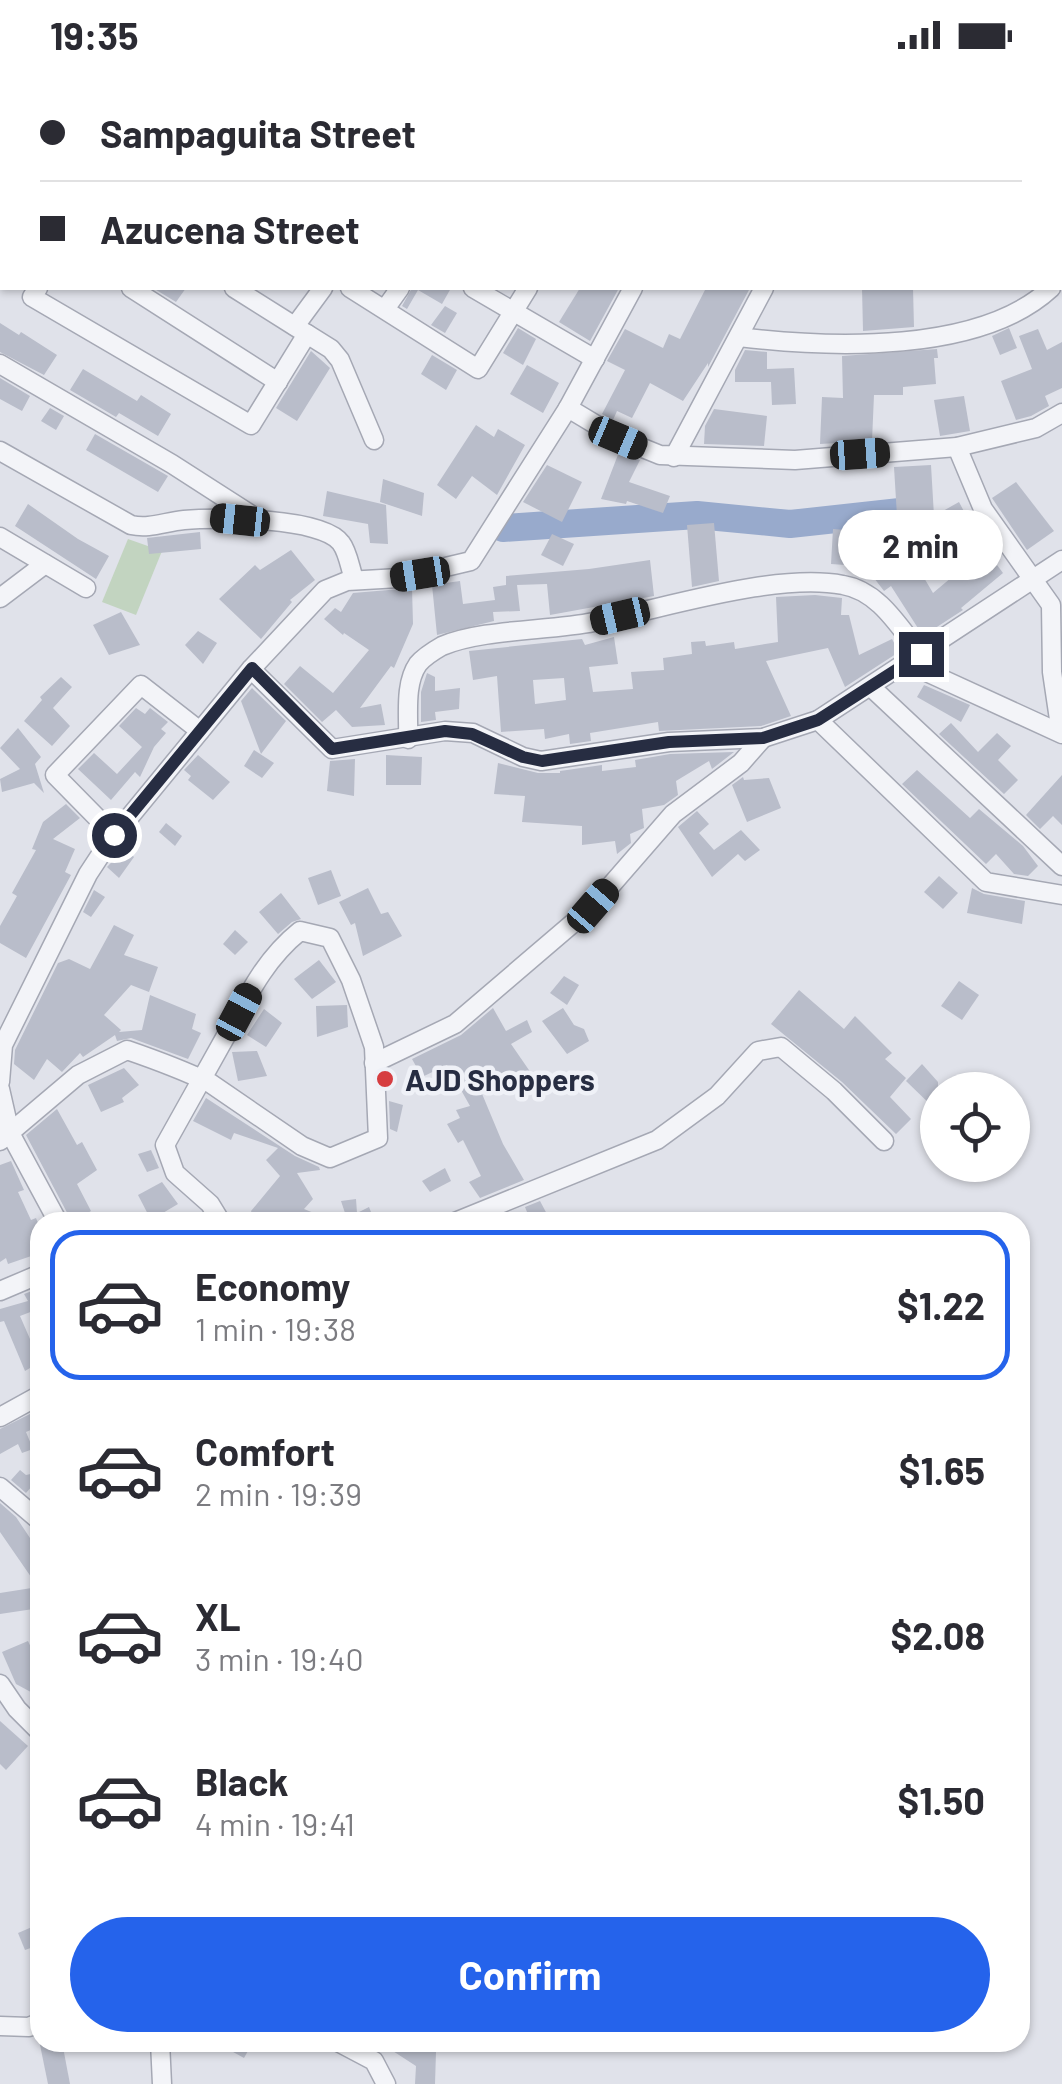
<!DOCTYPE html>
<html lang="en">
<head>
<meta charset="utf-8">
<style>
  :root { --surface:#fff; --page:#f7f7f7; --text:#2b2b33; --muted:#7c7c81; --line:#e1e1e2; --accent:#2563eb }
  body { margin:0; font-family:Barlow,sans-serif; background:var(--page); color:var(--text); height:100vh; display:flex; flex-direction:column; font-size:38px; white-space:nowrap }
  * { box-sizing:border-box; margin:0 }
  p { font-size:32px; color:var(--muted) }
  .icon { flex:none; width:55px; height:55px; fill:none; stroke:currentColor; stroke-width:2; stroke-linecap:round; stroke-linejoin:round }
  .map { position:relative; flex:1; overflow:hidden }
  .panel { position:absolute; left:30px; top:1142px; width:1000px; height:840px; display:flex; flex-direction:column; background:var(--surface); border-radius:30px; box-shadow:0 2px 8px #0004 }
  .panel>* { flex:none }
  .banner { position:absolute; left:0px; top:0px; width:1062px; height:220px; box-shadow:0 2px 8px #0004; display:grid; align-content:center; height:220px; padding:0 40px; background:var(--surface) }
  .fabs { position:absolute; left:920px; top:1002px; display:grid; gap:20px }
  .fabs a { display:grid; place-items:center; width:110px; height:110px; border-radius:50%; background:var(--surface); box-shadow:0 2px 8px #0004; font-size:50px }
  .end { position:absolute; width:45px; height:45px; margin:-22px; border:12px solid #272d42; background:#fff; box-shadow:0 0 0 5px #fff }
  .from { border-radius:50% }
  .bubble { position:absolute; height:70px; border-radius:35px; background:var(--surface); box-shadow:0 2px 8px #0004; font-size:32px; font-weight:700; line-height:70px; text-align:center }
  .car { position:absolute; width:30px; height:60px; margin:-30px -15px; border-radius:12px; box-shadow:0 0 8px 2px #0007; background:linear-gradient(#222 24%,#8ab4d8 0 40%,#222 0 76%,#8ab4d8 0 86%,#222 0) }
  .banner b { display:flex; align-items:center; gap:35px; height:95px; font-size:38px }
  .banner b+b { border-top:2px solid var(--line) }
  .banner i { width:25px; height:25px; background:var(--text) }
  ul { padding:18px 0 0; list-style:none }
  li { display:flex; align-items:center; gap:30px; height:150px; margin:0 20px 15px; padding:0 20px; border:5px solid transparent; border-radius:30px }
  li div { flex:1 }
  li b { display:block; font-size:38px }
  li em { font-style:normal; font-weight:700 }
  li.on { border-color:var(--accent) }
  li>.icon { width:90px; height:90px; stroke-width:1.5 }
  .action { display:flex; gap:20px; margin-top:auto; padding:20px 40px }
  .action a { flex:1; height:115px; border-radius:60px; background:var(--accent); color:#fff; font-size:40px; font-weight:700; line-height:115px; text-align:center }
  .status { display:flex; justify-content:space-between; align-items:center; height:70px; padding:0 50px; background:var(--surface); direction:ltr }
  .status svg { height:28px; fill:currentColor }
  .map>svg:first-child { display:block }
  .green { fill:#c2d4c0 }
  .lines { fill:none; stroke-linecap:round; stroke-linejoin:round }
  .river { stroke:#98aacc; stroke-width:28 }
  .building { fill:#b9bdca; fill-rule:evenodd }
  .minor-casing { stroke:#a5a8b4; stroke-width:21 }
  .minor { stroke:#f3f4f8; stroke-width:18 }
  .route { stroke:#272d42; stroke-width:12 }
  .poi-dot { fill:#d63d40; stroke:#eff1f7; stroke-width:4 }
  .labels { text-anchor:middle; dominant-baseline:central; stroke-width:9; stroke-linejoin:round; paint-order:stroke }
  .poi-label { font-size:30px; font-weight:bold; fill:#272d42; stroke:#eff1f7; text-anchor:start }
</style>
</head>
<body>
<div class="status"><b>19:35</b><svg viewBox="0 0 49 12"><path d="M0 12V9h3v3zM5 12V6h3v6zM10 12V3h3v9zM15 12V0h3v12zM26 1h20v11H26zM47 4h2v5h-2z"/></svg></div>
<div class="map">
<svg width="1062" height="2014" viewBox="0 0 1062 2014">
  <rect width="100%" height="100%" fill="#e0e2ea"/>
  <polygon class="green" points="128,469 162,481 136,545 102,532"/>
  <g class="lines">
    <polyline class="river" points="503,458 697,445 790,454 900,442"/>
  </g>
  <g class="building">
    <polygon points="153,218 186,218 176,232"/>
    <polygon points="412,218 451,218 442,234 418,220 407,239 402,236"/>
    <polygon points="580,218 619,218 590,271 559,252"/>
    <polygon points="706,218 750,218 708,297 708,293 683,331 650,313 632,348 617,341 613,350 602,344 625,300 607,291 625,259 663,278 669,264 680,269"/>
    <polygon points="862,218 913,218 914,257 863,261"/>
    <polygon points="445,236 457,243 445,263 431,255"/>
    <polygon points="0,253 19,265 21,262 57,285 44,305 0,282"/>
    <polygon points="518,258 536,269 523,295 503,283"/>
    <polygon points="1009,258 1017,278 1000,285 992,266"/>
    <polygon points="1038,259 1047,280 1062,272 1062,318 1045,326 1049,336 1031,346 1016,350 1001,311 1032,299 1019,266"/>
    <polygon points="937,279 938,288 934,288 936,314 903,317 903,325 874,325 872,371 820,374 822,327 843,328 842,286"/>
    <polygon points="745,280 767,282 767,299 794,298 796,334 772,335 771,312 735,312 735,300"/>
    <polygon points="311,281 330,298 297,351 276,338"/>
    <polygon points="432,285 457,300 446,320 421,304"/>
    <polygon points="527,295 559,313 543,343 510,324"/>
    <polygon points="83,299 137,331 141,325 171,344 158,366 119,343 116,347 70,320"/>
    <polygon points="0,308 30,326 22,341 0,329"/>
    <polygon points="964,326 970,361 940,366 934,330"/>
    <polygon points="50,338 64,346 56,360 41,351"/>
    <polygon points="714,339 767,346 764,376 704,374 705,356"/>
    <polygon points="476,355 494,367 498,359 525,375 497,425 472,406 456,429 437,415"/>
    <polygon points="95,364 168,406 158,422 86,380"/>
    <polygon points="619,382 640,390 629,412 670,426 663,443 627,431 626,434 601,429"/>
    <polygon points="547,395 582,412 562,452 523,432"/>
    <path d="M931,395l3,51 25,-14 9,17 -4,2 39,52 -42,35 2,2 -40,26 -32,-50 -7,5 -20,-26 33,-49 -3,-49zM940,479l18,23 -25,21 -16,-27z"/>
    <polygon points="383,409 424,423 422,446 380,432"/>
    <polygon points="1016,412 1054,461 1027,480 992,428"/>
    <polygon points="327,421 386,435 388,474 370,473 368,454 323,446"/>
    <polygon points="28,434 78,469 109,486 96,509 15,456"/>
    <polygon points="714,453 719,511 692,517 687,455"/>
    <polygon points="833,459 857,461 854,500 845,491 845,495 831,494"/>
    <polygon points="200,462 201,479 149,484 147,468"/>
    <polygon points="552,464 574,474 563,496 541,485"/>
    <polygon points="291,480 315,510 290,530 292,532 261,569 219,529 255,495 260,500"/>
    <polygon points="650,490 654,526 550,545 547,514 517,515 520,541 493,542 494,551 437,565 432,515 460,511 463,534 495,530 493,517 506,515 506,506 589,499"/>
    <polygon points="412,518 413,554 394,598 391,596 360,638 381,634 385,655 352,657 336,640 322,652 284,614 300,596 333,623 369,580 344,563 343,565 324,549 335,538 341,542 353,523"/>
    <path d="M815,525l27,3 -1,17h8l10,40 33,-16 7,13 -54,35 -17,-39 -62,13 25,55 -30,10 -102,5 -1,-9 -68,11 1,8 -21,3 -1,-10 -24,5 -1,-10 -43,3 -4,-56 -24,4 -4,-29 113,-12 3,6 29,-8 4,27 -29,3 4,25 40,-3 -2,-17 33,-2 -1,-12 29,-4 -1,-12 14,-1 1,5 28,-4 1,7 43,-7 -2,-45zM564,608l2,22 -31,4 -2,-24z"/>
    <polygon points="121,542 140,575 109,585 93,555"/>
    <polygon points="198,561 217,573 203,594 185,575"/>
    <polygon points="427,603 435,607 435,621 460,618 459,639 435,642 436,650 421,652 421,622"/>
    <polygon points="61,607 72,617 53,638 70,656 52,676 24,651 42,630 40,627"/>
    <polygon points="924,615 970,635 961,652 917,627"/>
    <polygon points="252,618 286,651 261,684 241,631"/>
    <polygon points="136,638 145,644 150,638 168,652 161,659 166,663 154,677 140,707 135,702 111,730 78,699 94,683 117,704 142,677 119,656"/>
    <polygon points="951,653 978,682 997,663 1011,676 998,690 1018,710 1004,724 939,664"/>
    <polygon points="18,658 41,687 35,694 44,723 34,713 2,722 0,709 20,699 0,678"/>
    <polygon points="254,680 274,693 262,708 244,696"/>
    <polygon points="734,682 712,699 709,691 676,711 678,725 664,735 642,739 644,758 630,764 631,773 617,784 615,771 582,775 582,756 522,752 525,726 494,724 498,693 538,703 560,703 560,701 602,695 602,701 636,697 635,690 670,684"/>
    <polygon points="198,685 230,712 213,730 188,710 191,706 184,700"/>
    <polygon points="386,685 422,687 421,715 386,715"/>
    <polygon points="355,689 354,726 327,721 330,691"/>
    <polygon points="917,700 970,748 979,739 1023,776 1038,796 1028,806 1014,804 996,784 986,794 902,714"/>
    <polygon points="1062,705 1062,755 1053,746 1040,759 1026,745"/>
    <polygon points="743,707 744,710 769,708 781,738 747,752 732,715"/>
    <polygon points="66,734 80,748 53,769 75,779 65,802 71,805 26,888 0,873 0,856 17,826 12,823 36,780 32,779 43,752"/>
    <polygon points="697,741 709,754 699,763 714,780 741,760 760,780 745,791 738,784 712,807 678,757"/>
    <polygon points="166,753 182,766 175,776 159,762"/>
    <polygon points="125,778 134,787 119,808 107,797"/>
    <polygon points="331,800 341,826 318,835 308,808"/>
    <polygon points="939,806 958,823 943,839 924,822"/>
    <polygon points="368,818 381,844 388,842 402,866 363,886 355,853 351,855 339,832"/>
    <polygon points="972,818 984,824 1025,831 1022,854 967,843"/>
    <polygon points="94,820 105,827 91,847 83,842"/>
    <polygon points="281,823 301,849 292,852 278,864 259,842"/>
    <polygon points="114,855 134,865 124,885 158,897 149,922 131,915 104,945 121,960 119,962 142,960 150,925 196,944 192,959 201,963 188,989 131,968 117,971 115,965 83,987 80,983 62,1002 47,989 34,1010 14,994 15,980 58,893 69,889 90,899"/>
    <polygon points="235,860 248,872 235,885 223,874"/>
    <polygon points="319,890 336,912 312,929 294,909"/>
    <polygon points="564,906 579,915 567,935 550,923"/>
    <polygon points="959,911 979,925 962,950 941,936"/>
    <polygon points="799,920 844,959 855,946 892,983 885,989 906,1008 890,1027 911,1049 896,1064 842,1012 771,954"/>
    <polygon points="316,936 347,935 348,957 317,967"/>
    <polygon points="493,938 506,961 527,950 532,962 511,974 531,1003 510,1017 503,1006 480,1019 503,1074 524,1110 480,1128 469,1112 481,1106 463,1070 458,1073 447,1054 460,1048 456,1040 470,1036 447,995 422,1007 412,989 461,965"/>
    <polygon points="563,938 574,955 584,959 589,971 567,984 542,951"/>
    <polygon points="264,939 282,953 266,977 247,965"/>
    <polygon points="257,981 267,1006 238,1011 232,982"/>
    <polygon points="922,994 938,1012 938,1042 906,1011"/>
    <polygon points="124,998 139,1015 122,1028 124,1032 101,1042 88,1015"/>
    <polygon points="206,1028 295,1086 319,1097 320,1100 297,1103 313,1129 304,1139 336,1152 255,1152 251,1141 280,1106 266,1090 278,1078 234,1063 231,1070 193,1051"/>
    <polygon points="389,1031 403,1035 397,1062 390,1059"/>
    <polygon points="57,1039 77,1075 82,1072 97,1100 77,1114 91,1141 72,1152 26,1065"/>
    <polygon points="151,1080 159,1098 147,1102 138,1084"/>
    <polygon points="11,1091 24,1120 18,1122 31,1150 36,1148 40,1158 40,1183 8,1194 6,1188 0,1192 0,1095"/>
    <polygon points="445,1098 451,1111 430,1122 422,1111"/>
    <polygon points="162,1112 178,1134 151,1150 138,1125"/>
    <polygon points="356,1129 357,1143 369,1137 375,1152 340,1152 347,1149 341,1131"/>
    <polygon points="540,1131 548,1146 531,1152 525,1137"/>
    <polygon points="40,1218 40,1256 33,1241 20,1246 40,1292 25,1301 4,1251 0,1252 0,1239 28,1231 24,1224"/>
    <polygon points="40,1339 40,1356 26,1362 33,1379 22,1383 18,1374 0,1384 0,1359"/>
    <polygon points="20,1400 26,1405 40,1402 40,1407 26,1423 11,1410"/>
    <polygon points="0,1433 16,1447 40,1483 40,1538 0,1544 0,1523 38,1517 0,1462"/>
    <polygon points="28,1571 34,1584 40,1572 40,1627 16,1614 2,1582"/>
    <polygon points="0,1651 28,1676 6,1700 0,1694"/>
    <polygon points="32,1857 39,1875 25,1880 18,1863"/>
    <polygon points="53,1972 62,1972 70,2014 48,2014 40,1975"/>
    <polygon points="215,1972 253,1972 244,1988"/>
    <polygon points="379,1972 413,1972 408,1980 436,1982 435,2014 415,2014 416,1996"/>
  </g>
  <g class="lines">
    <defs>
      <g id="minor">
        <polyline points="243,0 247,2"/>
        <polyline points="331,0 333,2"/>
        <polyline points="530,0 531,2"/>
        <polyline points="950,0 950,2"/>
        <polyline points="171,2 173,0"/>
        <polyline points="444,2 457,0"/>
        <polyline points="1060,141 1062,141"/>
        <polyline points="1060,203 1062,200"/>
        <polyline points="38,218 32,227 251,355 307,264 234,218"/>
        <polyline points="131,218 278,312"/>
        <polyline points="350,218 478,299 528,218"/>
        <polyline points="473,218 595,289"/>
        <polyline points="385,239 400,218"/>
        <polyline points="295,256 323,218"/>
        <polyline points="307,264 331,279 340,290 374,370"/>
        <path d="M739,267c91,11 241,17 312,-49"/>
        <polyline points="0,294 172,394 259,450"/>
        <polyline points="568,338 618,368 660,385 795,390 957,377 1036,358 1062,343"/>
        <polyline points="957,377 983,439 1051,535 1052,602 1061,663"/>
        <path d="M0,381l131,74c19,4 33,-3 53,-5 31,-3 139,-3 157,23 7,9 9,25 13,36"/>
        <polyline points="674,387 764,218"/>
        <polyline points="0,467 86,518"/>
        <polyline points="0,528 45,494"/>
        <polyline points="907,593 1062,664"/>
        <polyline points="251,599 332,679 445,661 473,663 523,687 541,691 669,672 763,668 818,650 1062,490"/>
        <polyline points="871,617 1062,796"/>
        <polyline points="818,650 986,812 1062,825"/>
        <path d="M408,669c1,-23 -4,-55 10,-75 5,-6 17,-14 24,-18 40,-17 107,-15 152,-24 69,-13 181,-50 249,-37 36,6 56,42 78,69"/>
        <polyline points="114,765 55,705 141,615 200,661"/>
        <polyline points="374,993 455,954 593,836 673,744 741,693 763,668"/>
        <polyline points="0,1012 3,975 88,804 109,772 251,599 325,520 347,511 399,508 471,491 568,338 633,218"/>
        <polyline points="0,1019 10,1063 58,1152"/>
        <path d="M0,1071l78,-66 49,-25c29,10 56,20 83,33l92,63 28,12 48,-20 -4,-91 -23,-67 -21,-42 -30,-7c-35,28 -52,64 -73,103 -21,37 -41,74 -62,111l10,28 35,31 11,18"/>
        <polyline points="455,1152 657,1070 717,1026 758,981 781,977 834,1021 884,1071"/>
        <polyline points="0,1221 40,1204"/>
        <polyline points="0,1347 40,1325"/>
        <polyline points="0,1417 40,1451"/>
        <polyline points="0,1614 17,1639 40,1662"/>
        <polyline points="0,1956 29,1957 40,1952"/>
        <polyline points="160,1972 162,2014"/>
        <polyline points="338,1972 374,1991 386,2014"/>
      </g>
    </defs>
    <use href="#minor" class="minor-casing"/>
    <use href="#minor" class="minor"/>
  </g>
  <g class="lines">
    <polyline class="route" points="114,765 252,598 332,679 445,661 472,664 523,687 542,691 669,672 763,668 818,650 921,584"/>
  </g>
  <circle class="poi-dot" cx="385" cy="1009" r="10"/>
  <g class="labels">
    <g class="poi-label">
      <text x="405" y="1009">AJD Shoppers</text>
    </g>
  </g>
</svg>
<div class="fabs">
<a><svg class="icon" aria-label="locate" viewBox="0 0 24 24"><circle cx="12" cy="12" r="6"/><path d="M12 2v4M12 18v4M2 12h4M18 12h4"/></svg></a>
</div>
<i class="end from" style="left:114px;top:765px"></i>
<i class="end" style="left:921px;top:584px"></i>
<div class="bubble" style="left:838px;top:440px;width:165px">2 min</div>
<i class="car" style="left:618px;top:368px;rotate:113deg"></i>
<i class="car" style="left:860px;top:384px;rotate:86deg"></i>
<i class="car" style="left:240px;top:450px;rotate:276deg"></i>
<i class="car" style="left:420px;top:504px;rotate:261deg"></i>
<i class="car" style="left:620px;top:546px;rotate:257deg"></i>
<i class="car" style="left:593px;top:836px;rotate:41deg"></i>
<i class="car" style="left:239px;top:942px;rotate:28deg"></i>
<div class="banner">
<b><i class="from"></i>Sampaguita Street</b>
<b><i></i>Azucena Street</b>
</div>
<section class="panel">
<ul>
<li class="on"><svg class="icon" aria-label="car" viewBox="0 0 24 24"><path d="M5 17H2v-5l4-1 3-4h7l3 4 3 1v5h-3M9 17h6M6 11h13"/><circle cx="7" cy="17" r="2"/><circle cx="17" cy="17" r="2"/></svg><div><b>Economy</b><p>1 min · 19:38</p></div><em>$1.22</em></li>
<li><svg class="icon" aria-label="car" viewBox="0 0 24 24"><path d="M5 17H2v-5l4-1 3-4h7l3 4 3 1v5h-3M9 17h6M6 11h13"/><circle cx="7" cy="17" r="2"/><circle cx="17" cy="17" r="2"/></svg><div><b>Comfort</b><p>2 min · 19:39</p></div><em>$1.65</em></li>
<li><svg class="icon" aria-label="car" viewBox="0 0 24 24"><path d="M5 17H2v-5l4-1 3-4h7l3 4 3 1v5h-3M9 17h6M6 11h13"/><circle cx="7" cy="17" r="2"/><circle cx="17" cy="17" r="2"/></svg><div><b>XL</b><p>3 min · 19:40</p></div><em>$2.08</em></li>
<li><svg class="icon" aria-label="car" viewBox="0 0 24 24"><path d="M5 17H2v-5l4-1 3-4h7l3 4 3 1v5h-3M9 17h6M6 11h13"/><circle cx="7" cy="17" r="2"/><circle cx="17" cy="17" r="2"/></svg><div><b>Black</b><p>4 min · 19:41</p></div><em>$1.50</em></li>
</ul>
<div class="action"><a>Confirm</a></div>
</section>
</div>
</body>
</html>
